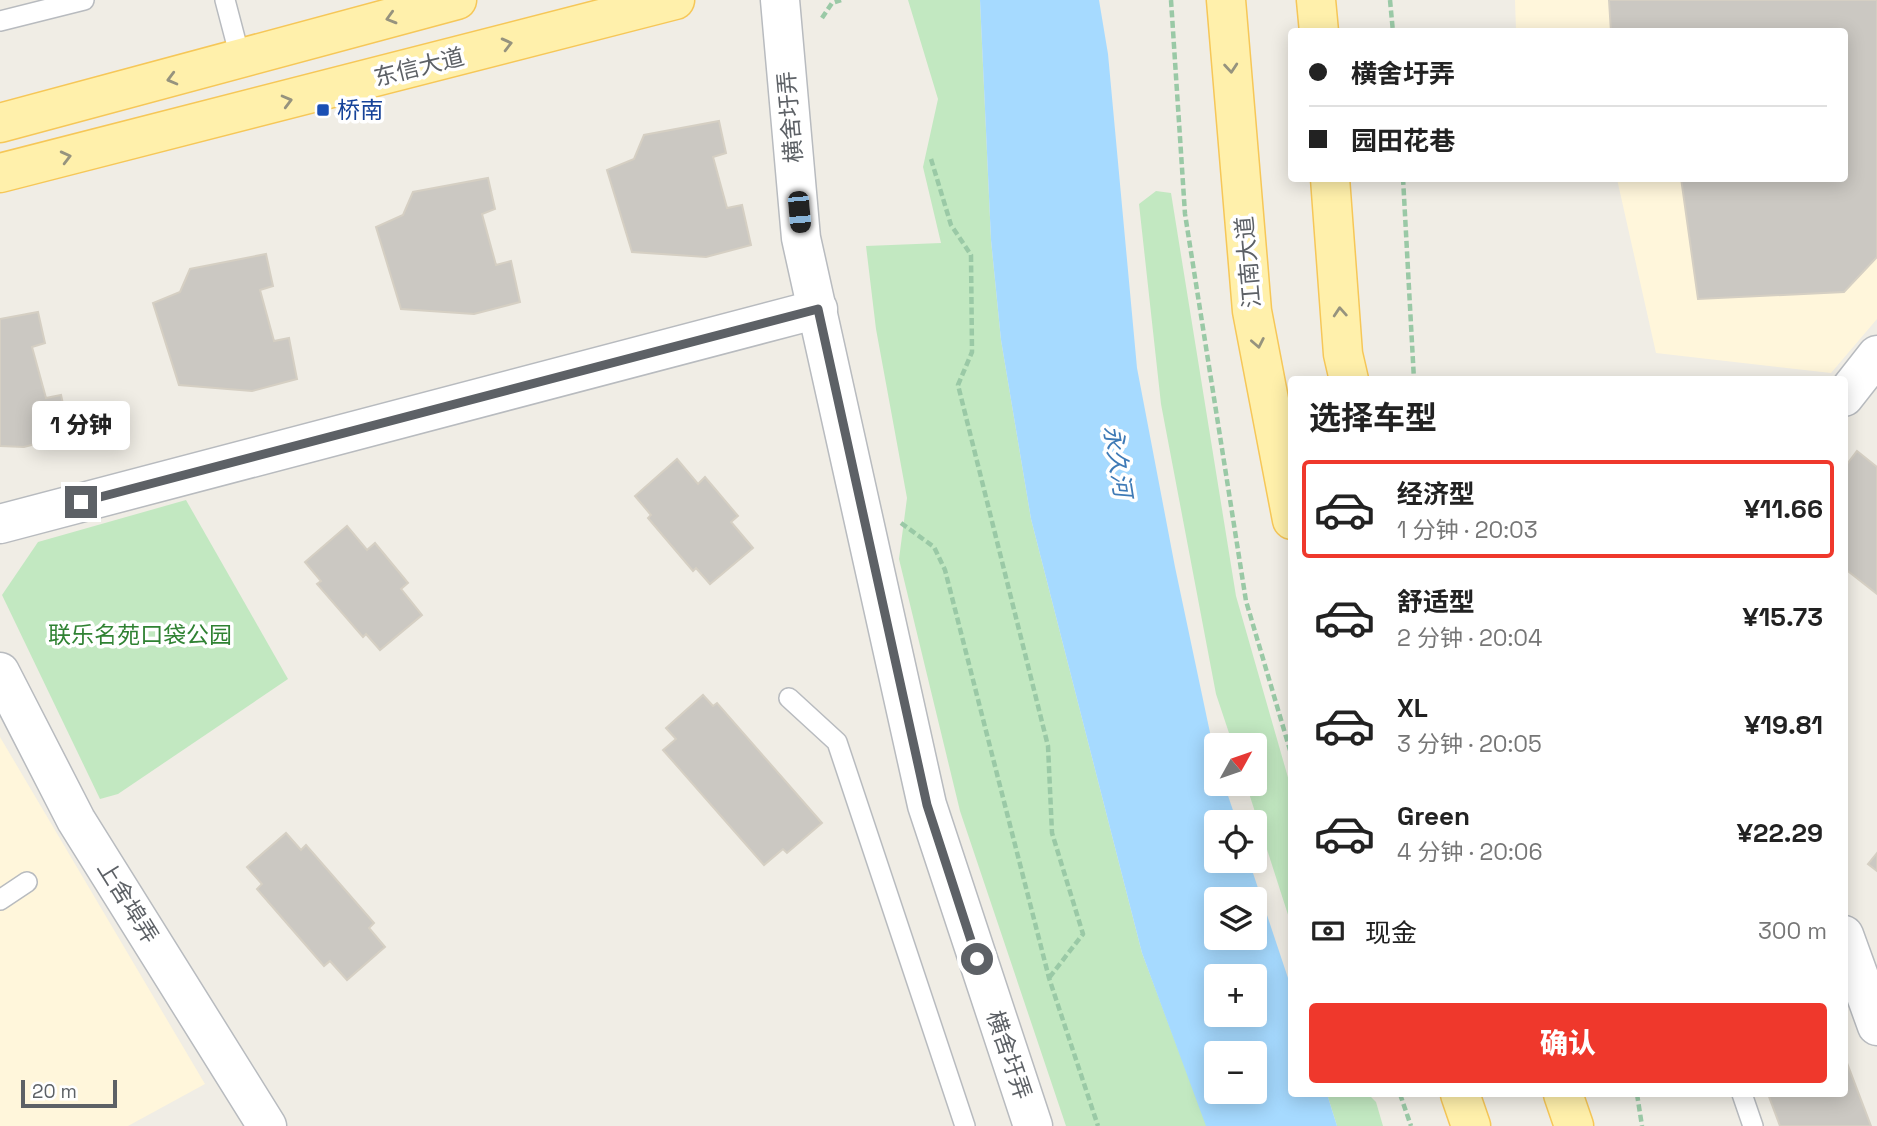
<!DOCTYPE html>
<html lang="zh">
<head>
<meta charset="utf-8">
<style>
  :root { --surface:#fff; --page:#f6f6f6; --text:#222; --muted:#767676; --line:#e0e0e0; --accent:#ef382c }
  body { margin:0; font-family:"Space Grotesk","Noto Sans SC",sans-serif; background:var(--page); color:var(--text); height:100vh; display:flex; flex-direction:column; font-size:26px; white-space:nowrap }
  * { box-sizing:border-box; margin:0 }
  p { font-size:23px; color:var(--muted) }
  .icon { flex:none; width:38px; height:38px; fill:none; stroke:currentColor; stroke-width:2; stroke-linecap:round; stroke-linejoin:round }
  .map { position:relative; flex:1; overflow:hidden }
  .panel { position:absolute; left:1288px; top:376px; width:560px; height:721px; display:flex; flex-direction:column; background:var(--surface); border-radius:7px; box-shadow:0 4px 18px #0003 }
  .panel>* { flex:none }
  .top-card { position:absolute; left:1288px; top:28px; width:560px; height:154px; border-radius:7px; box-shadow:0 4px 18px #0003; display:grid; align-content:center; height:154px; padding:0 21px; background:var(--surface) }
  .needle { width:46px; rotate:50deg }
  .controls { position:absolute; left:1204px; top:733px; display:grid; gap:14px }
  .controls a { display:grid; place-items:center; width:63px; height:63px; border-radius:7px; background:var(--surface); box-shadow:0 4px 18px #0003; font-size:35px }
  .scale { position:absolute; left:21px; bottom:18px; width:96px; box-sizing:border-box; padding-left:7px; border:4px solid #5d6166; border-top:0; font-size:19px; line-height:24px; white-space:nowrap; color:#5d6166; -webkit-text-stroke:5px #fff; paint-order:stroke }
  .end { position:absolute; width:32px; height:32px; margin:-16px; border:9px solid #5d6166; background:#fff; box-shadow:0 0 0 4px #fff }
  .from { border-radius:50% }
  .bubble { position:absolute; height:49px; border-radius:7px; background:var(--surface); box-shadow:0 4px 18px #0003; font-size:23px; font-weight:800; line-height:49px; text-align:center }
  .car { position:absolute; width:21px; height:42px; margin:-21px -10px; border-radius:9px; box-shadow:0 0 5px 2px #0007; background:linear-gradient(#222 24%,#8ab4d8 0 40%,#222 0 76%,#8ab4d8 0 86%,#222 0) }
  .top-card b { display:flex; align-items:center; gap:24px; height:66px; font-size:26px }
  .top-card b+b { border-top:2px solid var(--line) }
  .top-card i { width:18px; height:18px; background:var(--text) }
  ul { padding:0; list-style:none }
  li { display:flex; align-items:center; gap:21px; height:98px; margin:0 14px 10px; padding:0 7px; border:4px solid transparent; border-radius:7px }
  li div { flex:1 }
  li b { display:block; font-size:26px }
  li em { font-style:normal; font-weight:800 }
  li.active { border-color:var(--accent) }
  li>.icon { width:63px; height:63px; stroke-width:1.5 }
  h2 { padding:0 21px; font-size:32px; line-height:84px }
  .pay { display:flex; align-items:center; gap:18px; height:77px; padding:0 21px; font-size:26px }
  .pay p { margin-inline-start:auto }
  .action { display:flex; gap:14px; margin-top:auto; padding:14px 21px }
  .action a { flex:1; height:80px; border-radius:7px; background:var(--accent); color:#fff; font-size:28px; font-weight:800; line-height:80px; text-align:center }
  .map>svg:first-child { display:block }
  .commercial { fill:#fff6db }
  .green { fill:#c2e8c1 }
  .water { fill:#a6daff; fill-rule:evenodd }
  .building { fill:#cbc8c2; stroke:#d5cfc3; stroke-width:2 }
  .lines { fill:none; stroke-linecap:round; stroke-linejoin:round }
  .service-casing { stroke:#b8bbbf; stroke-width:22 }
  .minor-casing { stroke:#b8bbbf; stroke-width:41 }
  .tertiary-casing { stroke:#b8bbbf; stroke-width:41 }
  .primary-casing { stroke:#f6c758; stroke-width:41 }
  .path { stroke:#9ac9a6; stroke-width:4.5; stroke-dasharray:7 3.5; stroke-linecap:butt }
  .service { stroke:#fff; stroke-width:19 }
  .minor { stroke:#fff; stroke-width:38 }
  .tertiary { stroke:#fff; stroke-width:38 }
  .primary { stroke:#fff0ab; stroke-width:38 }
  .oneway { stroke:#96937e }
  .route { stroke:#5d6166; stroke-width:9 }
  .transit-dot { fill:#1a4fb4; stroke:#fff; stroke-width:2.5 }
  .labels { text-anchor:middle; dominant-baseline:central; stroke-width:7; stroke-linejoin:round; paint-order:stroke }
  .street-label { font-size:23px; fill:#5d6166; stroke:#fff }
  .transit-label { font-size:23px; fill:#164399; stroke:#fff; text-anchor:start }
  .park-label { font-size:23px; fill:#308233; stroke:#fff }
  .water-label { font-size:24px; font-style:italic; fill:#3e7ab6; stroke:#fff }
</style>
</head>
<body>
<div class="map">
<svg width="1877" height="1126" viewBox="0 0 1877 1126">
  <rect width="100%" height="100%" fill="#f0ede5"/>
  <g class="commercial">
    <polygon points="1515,0 1877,0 1877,319 1831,373 1656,353 1617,179 1844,178 1844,32 1516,31"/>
    <polygon points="0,737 205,1084 128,1126 0,1126"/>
  </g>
  <g class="green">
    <polygon points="908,0 980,0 991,240 1001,340 1031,519 1142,953 1207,1126 1066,1126 960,811 899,559 907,498 876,329 866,246 941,243 923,167 938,99"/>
    <polygon points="1156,191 1171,193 1236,596 1291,788 1291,924 1246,784 1255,784 1255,746 1233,745 1216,694 1161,404 1139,204"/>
    <polygon points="186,500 288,679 118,794 100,799 2,595 38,542"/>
    <polygon points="1327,1094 1368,1094 1376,1102 1383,1126 1337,1126"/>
  </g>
  <path class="water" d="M980,0h119l9,54 29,314 38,199 41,194v23h8l13,38h-21v39h33l42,126 1,107h35l10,32h-131l-64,-173 -111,-434 -30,-179 -10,-100zM1216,900h39v38h-39zM1216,976h39v39h-39zM1216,1054h39v38h-39z"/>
  <g class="building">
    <polygon points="1609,0 1877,0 1877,257 1844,292 1698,299 1681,178 1844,178 1844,32 1611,32"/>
    <polygon points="719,121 726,153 713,157 727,208 742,205 751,245 706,257 632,252 607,170 634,159 644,135"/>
    <polygon points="488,178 495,209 482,214 496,265 511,261 520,302 474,314 401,309 376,227 403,215 413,192"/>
    <polygon points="266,254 273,286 260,290 274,341 289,338 297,379 252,391 179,385 153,303 180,292 190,269"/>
    <polygon points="38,312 45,343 32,347 46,398 61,395 70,435 24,447 0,446 0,319"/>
    <polygon points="1857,451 1877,467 1877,594 1844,568 1844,468"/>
    <polygon points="677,459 698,484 705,477 738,516 731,522 753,548 710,584 696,568 693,571 648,518 651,515 635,496"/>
    <polygon points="347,526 367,550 375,543 408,583 401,589 422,615 380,650 366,634 363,637 317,584 321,581 305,562"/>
    <polygon points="703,695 713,706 717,703 822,823 787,853 783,849 764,865 663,750 676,739 666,728"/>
    <polygon points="286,833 301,850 306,845 374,923 369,928 385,947 347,980 330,961 324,966 257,889 262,884 247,867"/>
    <polygon points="1877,853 1877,871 1868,864"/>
    <polygon points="1844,1055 1871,1126 1780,1126 1768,1094 1844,1094"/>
  </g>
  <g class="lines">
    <defs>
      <g id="service">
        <polyline points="225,0 241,61"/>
        <polyline points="0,21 84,0"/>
        <polyline points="789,698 837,742 965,1126"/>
        <polyline points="0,900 27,882"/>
        <polyline points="1742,1094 1753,1126"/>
      </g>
      <g id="minor">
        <polyline points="1844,397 1877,355"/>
        <polyline points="0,524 818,309"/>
        <polyline points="0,672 76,820 267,1126"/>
        <polyline points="1844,935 1877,1026"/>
      </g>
      <polyline id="tertiary" points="780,0 801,238 927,805 1033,1126"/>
      <g id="primary">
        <polyline points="1226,0 1252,311 1292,520"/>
        <polyline points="1316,0 1319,32"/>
        <polyline points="0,123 457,0"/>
        <polyline points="0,173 675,0"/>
        <polyline points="1330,178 1343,354 1349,380"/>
        <polyline points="1460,1094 1471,1126"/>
        <polyline points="1563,1094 1574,1126"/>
      </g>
    </defs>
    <use href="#service" class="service-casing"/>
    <use href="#minor" class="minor-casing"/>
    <use href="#tertiary" class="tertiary-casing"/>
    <use href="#primary" class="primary-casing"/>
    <g class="path">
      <polyline points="1171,0 1185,214 1246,601 1292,757"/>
      <polyline points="1390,0 1393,32"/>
      <polyline points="822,18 832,3 841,0"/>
      <polyline points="931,159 951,225 971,255 972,352 958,385 1048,746 1052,833 1083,934 1049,978"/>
      <polyline points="1403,178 1414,380"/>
      <polyline points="901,523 934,547 945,570 1049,978 1098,1126"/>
      <polyline points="1400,1094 1411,1126"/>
      <polyline points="1637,1094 1642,1126"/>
    </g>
    <use href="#service" class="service"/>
    <use href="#minor" class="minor"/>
    <use href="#tertiary" class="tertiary"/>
    <use href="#primary" class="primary"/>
  </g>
  <defs><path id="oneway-chevron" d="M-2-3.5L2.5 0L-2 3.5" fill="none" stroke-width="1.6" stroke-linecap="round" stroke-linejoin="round" transform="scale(1.75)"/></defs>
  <g class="oneway">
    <use href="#oneway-chevron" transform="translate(391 18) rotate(164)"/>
    <use href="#oneway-chevron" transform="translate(507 44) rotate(-14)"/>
    <use href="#oneway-chevron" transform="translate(1231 68) rotate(85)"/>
    <use href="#oneway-chevron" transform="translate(172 79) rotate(165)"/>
    <use href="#oneway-chevron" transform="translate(287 101) rotate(-15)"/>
    <use href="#oneway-chevron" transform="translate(66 157) rotate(-14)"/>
    <use href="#oneway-chevron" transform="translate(1340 312) rotate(-94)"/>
    <use href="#oneway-chevron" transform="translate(1258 343) rotate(79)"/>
  </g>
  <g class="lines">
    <polyline class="route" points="81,502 818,309 927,805 977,959"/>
  </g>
  <rect class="transit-dot" x="316" y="103" width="14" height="14" rx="3.5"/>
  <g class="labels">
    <g class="street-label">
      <text transform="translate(419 67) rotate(-14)">东信大道</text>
      <text transform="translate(790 117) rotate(-95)">横舍圩弄</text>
      <text transform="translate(1248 262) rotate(-95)">江南大道</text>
      <text transform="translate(128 902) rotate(58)">上舍埠弄</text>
      <text transform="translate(1009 1055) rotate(71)">横舍圩弄</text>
    </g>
    <g class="transit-label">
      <text x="337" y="110">桥南</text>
    </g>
    <g class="park-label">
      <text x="140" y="635">联乐名苑口袋公园</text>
    </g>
    <g class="water-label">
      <text transform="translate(1118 461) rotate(81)">永久河</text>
    </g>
  </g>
</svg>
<div class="controls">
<a><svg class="needle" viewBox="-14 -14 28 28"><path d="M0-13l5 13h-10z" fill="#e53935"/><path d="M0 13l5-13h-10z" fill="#767676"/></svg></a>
<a><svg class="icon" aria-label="locate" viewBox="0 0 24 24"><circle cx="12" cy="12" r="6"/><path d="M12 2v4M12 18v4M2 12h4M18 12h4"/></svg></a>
<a><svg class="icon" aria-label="layers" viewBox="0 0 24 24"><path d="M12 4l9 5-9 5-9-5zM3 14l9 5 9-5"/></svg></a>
<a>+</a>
<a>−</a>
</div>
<div class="scale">20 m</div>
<i class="end from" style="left:977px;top:959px"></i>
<i class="end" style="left:81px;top:502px"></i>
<div class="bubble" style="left:32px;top:401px;width:98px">1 分钟</div>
<i class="car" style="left:799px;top:212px;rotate:175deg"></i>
<div class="top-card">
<b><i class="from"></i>横舍圩弄</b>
<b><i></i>园田花巷</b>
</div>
<section class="panel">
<h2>选择车型</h2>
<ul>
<li class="active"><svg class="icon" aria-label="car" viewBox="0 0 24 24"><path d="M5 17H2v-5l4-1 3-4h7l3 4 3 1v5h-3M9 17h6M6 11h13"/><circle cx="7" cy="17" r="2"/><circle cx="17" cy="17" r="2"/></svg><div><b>经济型</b><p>1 分钟 · 20:03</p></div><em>¥11.66</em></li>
<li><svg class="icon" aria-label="car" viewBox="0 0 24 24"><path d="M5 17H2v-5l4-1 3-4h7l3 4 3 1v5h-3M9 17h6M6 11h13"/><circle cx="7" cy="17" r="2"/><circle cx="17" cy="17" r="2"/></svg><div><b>舒适型</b><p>2 分钟 · 20:04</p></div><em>¥15.73</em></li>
<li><svg class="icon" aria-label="car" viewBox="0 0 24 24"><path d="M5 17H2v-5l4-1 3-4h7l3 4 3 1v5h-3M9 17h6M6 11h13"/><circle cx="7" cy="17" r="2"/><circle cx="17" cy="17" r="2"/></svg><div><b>XL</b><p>3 分钟 · 20:05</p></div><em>¥19.81</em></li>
<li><svg class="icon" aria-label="car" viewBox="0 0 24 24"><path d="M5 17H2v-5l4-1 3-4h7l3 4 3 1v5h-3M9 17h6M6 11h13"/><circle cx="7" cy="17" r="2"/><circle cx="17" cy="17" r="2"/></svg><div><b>Green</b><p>4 分钟 · 20:06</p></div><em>¥22.29</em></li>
</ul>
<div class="pay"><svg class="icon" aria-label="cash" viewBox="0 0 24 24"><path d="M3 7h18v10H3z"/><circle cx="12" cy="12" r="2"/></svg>现金<p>300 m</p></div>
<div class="action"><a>确认</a></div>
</section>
</div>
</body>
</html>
